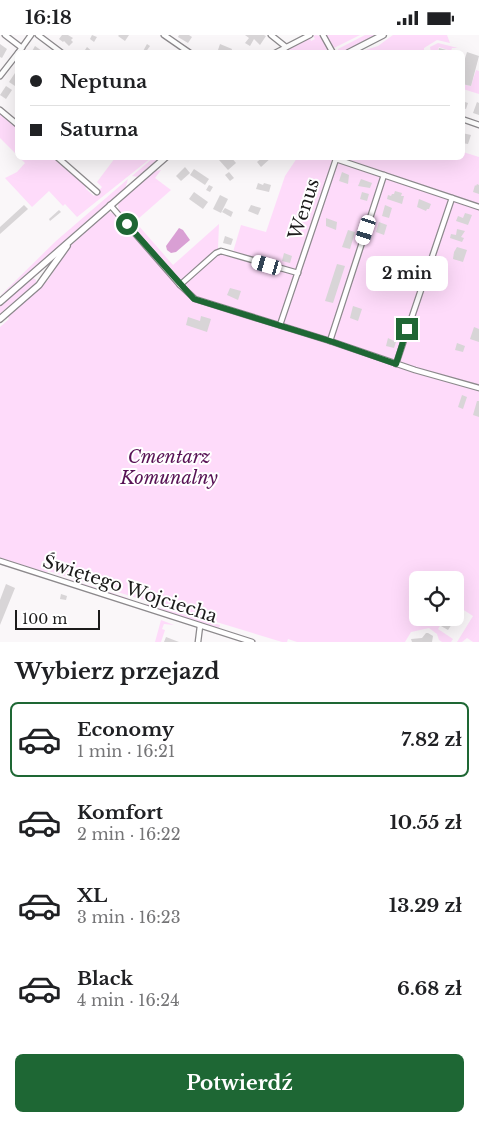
<!DOCTYPE html>
<html lang="pl">
<head>
<meta charset="utf-8">
<style>
  :root { --surface:#fff; --page:#f6f6f6; --text:#202124; --muted:#757577; --line:#e0e0e0; --accent:#1e6734 }
  body { margin:0; font-family:"Libre Baskerville",serif; background:var(--page); color:var(--text); height:100vh; display:flex; flex-direction:column; font-size:19px; white-space:nowrap }
  * { box-sizing:border-box; margin:0 }
  p { font-size:16px; color:var(--muted) }
  .icon { flex:none; width:28px; height:28px; fill:none; stroke:currentColor; stroke-width:2; stroke-linecap:round; stroke-linejoin:round }
  .map { position:relative; height:607px; overflow:hidden }
  .details { display:flex; flex-direction:column; background:var(--surface); flex:1 }
  .details>* { flex:none }
  .hud { position:absolute; left:15px; top:15px; width:450px; height:110px; border-radius:8px; box-shadow:0 5px 20px #0002; display:grid; align-content:center; height:110px; padding:0 15px; background:var(--surface) }
  .fabs { position:absolute; left:409px; top:536px; display:grid; gap:10px }
  .fabs a { display:grid; place-items:center; width:55px; height:55px; border-radius:8px; background:var(--surface); box-shadow:0 5px 20px #0002; font-size:25px }
  .scale { position:absolute; left:15px; bottom:12px; width:85px; box-sizing:border-box; padding-left:5px; border:2px solid #1c1b1b; border-top:0; font-size:14px; line-height:18px; white-space:nowrap; color:#1c1b1b; -webkit-text-stroke:4px #fff; paint-order:stroke }
  .end { position:absolute; width:22px; height:22px; margin:-11px; border:6px solid #1e6734; background:#fff; box-shadow:0 0 0 2px #fff }
  .from { border-radius:50% }
  .bubble { position:absolute; height:35px; border-radius:8px; background:var(--surface); box-shadow:0 5px 20px #0002; font-size:16px; font-weight:700; line-height:35px; text-align:center }
  .car { position:absolute; width:15px; height:30px; margin:-15px -8px; border-radius:6px; box-shadow:0 0 4px 1px #0007; background:linear-gradient(#fff 24%,#345 0 40%,#fff 0 76%,#345 0 86%,#fff 0) }
  .hud b { display:flex; align-items:center; gap:18px; height:48px; font-size:19px }
  .hud b+b { border-top:1px solid var(--line) }
  .hud i { width:12px; height:12px; background:var(--text) }
  ul { padding:0; list-style:none }
  li { display:flex; align-items:center; gap:15px; height:75px; margin:0 10px 8px; padding:0 5px; border:2px solid transparent; border-radius:8px }
  li div { flex:1 }
  li b { display:block; font-size:19px }
  li em { font-style:normal; font-weight:700 }
  li.current { border-color:var(--accent) }
  li>.icon { width:45px; height:45px; stroke-width:1.5 }
  h2 { padding:0 15px; font-size:22px; line-height:60px }
  .cta { display:flex; gap:10px; margin-top:auto; padding:10px 15px }
  .cta a { flex:1; height:58px; border-radius:8px; background:var(--accent); color:#fff; font-size:20px; font-weight:700; line-height:58px; text-align:center }
  .status { display:flex; justify-content:space-between; align-items:center; height:35px; padding:0 25px; background:var(--surface); direction:ltr }
  .status svg { height:14px; fill:currentColor }
  .map>svg:first-child { display:block }
  .green { fill:#fedbfa }
  .water { fill:#d99fd4 }
  .building { fill:#d8d5d7 }
  .lines { fill:none; stroke-linecap:round; stroke-linejoin:round }
  .minor-casing { stroke:#8c898c; stroke-width:7 }
  .tertiary-casing { stroke:#8c898c; stroke-width:8 }
  .minor { stroke:#fff; stroke-width:4.5 }
  .tertiary { stroke:#fff; stroke-width:5.5 }
  .route { stroke:#1e6734; stroke-width:6 }
  .labels { text-anchor:middle; dominant-baseline:central; stroke-width:4; stroke-linejoin:round; paint-order:stroke }
  .street-label { font-size:18px; fill:#1c1b1b; stroke:#fff }
  .park-label { font-size:18px; font-style:italic; fill:#581355; stroke:#fff }
</style>
</head>
<body>
<div class="status"><b>16:18</b><svg viewBox="0 0 49 12"><path d="M0 12V9h3v3zM5 12V6h3v6zM10 12V3h3v9zM15 12V0h3v12zM26 1h20v11H26zM47 4h2v5h-2z"/></svg></div>
<div class="map">
<svg width="479" height="607" viewBox="0 0 479 607">
  <rect width="100%" height="100%" fill="#faf7f9"/>
  <g class="green">
    <polygon points="316,0 320,1 329,16 326,18 281,17 310,3 311,6 315,4 313,1"/>
    <polygon points="326,0 360,0 334,13"/>
    <polygon points="365,0 376,0 347,15 338,16 338,14"/>
    <polygon points="393,0 447,0 450,8 437,5 424,13 424,17 359,17 378,11"/>
    <polygon points="438,8 458,13 452,13 451,16 439,12 437,17 431,17 430,12"/>
    <polygon points="476,35 479,36 479,59 463,54 462,49 471,51"/>
    <polygon points="0,78 17,93 17,120 0,103"/>
    <polygon points="463,117 479,122 479,607 473,607 467,603 462,607 457,607 473,581 456,570 459,565 455,562 455,545 418,545 418,582 438,583 443,586 438,594 453,604 451,607 442,607 439,605 437,599 429,593 411,597 405,607 297,607 288,604 287,607 282,607 48,536 47,538 0,523 0,292 9,284 7,281 48,245 69,212 104,180 110,177 116,180 119,177 118,170 121,165 155,136 161,135 155,143 171,155 138,184 138,190 173,230 219,189 218,213 233,217 241,190 266,197 285,141 297,123 462,122"/>
    <polygon points="20,123 53,123 85,149 86,154 94,161 102,152 97,147 115,123 151,123 77,182 65,169 63,171 49,156 32,172 5,143 17,137 25,128"/>
    <polygon points="153,123 161,123 138,142 132,141"/>
    <polygon points="128,144 125,154 7,256 0,261 56,206"/>
    <polygon points="33,243 36,245 36,249 0,279 0,271"/>
    <polygon points="50,538 128,563 128,565"/>
    <polygon points="147,569 220,590 219,593 147,571"/>
    <polygon points="161,585 174,590 164,589 162,594 165,595 161,607 155,607"/>
  </g>
  <polygon class="water" points="179,193 183,195 190,205 176,217 171,218 167,215 166,211"/>
  <g class="building">
    <polygon points="62,0 68,0 73,3 71,5 73,7 69,11 64,6 63,7 59,4"/>
    <polygon points="92,0 97,2 94,7 90,4"/>
    <polygon points="119,0 129,0 125,6 118,1"/>
    <polygon points="179,0 189,0 192,2 188,8 178,2"/>
    <polygon points="245,0 264,0 266,1 260,10 254,4 250,11 245,8 249,3"/>
    <polygon points="0,9 7,14 2,23 0,22"/>
    <polygon points="147,9 150,11 145,18 142,18"/>
    <polygon points="220,9 232,14 231,18 217,18"/>
    <polygon points="35,11 42,16 41,18 31,18"/>
    <polygon points="87,12 94,18 83,18"/>
    <polygon points="439,13 454,17 454,18 438,18"/>
    <polygon points="467,17 479,21 471,51 462,49 462,33"/>
    <polygon points="15,38 18,40 18,48 15,51 9,47"/>
    <polygon points="6,51 12,55 6,64 0,60"/>
    <polygon points="462,66 468,68 466,74 462,73"/>
    <polygon points="477,67 479,68 479,80 473,78"/>
    <polygon points="462,98 471,100 468,109 462,108"/>
    <polygon points="223,122 231,122 236,128 228,135 219,125"/>
    <polygon points="263,122 272,122 261,132 257,127"/>
    <polygon points="185,132 190,138 181,146 176,141"/>
    <polygon points="194,134 209,144 205,150 190,140"/>
    <polygon points="229,137 234,143 230,146 225,140"/>
    <polygon points="342,137 349,140 348,149 339,146"/>
    <polygon points="361,144 372,148 370,153 358,151"/>
    <polygon points="258,148 263,150 264,148 271,150 269,157 256,154"/>
    <polygon points="477,149 479,150 479,159 473,157 475,150 476,151"/>
    <polygon points="209,150 213,152 210,157 206,155"/>
    <polygon points="395,156 402,158 401,161 404,161 402,169 387,164 388,160 391,161 392,159 394,159"/>
    <polygon points="194,157 208,167 203,174 189,164"/>
    <polygon points="362,157 369,159 367,166 360,164"/>
    <polygon points="220,160 228,164 221,178 213,174"/>
    <polygon points="419,164 431,169 429,174 427,174 426,176 417,172"/>
    <polygon points="24,170 28,174 0,199 0,192"/>
    <polygon points="251,170 261,173 258,180 248,176"/>
    <polygon points="385,170 392,173 389,183 382,181"/>
    <polygon points="225,173 233,177 231,182 222,177"/>
    <polygon points="59,175 61,177 50,186 49,184"/>
    <polygon points="465,178 472,180 468,190 456,186 458,181 463,183"/>
    <polygon points="326,183 337,187 336,195 326,191"/>
    <polygon points="379,187 387,190 384,200 376,197"/>
    <polygon points="457,194 465,196 461,202 464,203 462,207 450,203 451,199 456,200"/>
    <polygon points="348,195 355,197 350,214 342,212"/>
    <polygon points="225,201 233,204 231,210 223,208"/>
    <polygon points="457,212 467,215 463,227 453,224 454,217"/>
    <polygon points="284,218 292,221 290,228 282,226"/>
    <polygon points="337,229 345,231 333,268 325,266"/>
    <polygon points="230,253 241,256 238,265 227,260"/>
    <polygon points="353,271 362,274 358,286 350,283"/>
    <polygon points="201,281 211,284 207,297 186,290 188,282 200,286"/>
    <polygon points="474,292 479,294 479,307 470,304"/>
    <polygon points="388,303 396,307 394,313 386,311"/>
    <polygon points="457,308 465,311 463,317 455,315"/>
    <polygon points="462,360 467,362 463,374 458,372"/>
    <polygon points="477,366 479,366 479,382 473,380"/>
    <polygon points="6,549 15,553 0,590 0,565"/>
    <polygon points="61,559 67,561 66,565 60,564"/>
    <polygon points="455,578 458,580 448,595 441,591 444,586 438,582 455,582"/>
    <polygon points="426,598 428,598 433,601 432,607 412,607 411,604 422,603"/>
    <polygon points="166,602 179,607 164,607"/>
  </g>
  <g class="lines">
    <defs>
      <g id="minor">
        <polyline points="5,0 22,13"/>
        <polyline points="38,0 62,18"/>
        <polyline points="164,0 190,18"/>
        <polyline points="271,0 286,12"/>
        <polyline points="323,0 333,18"/>
        <polyline points="18,18 31,0"/>
        <polyline points="275,18 310,0"/>
        <polyline points="0,41 18,18"/>
        <polyline points="0,75 18,90"/>
        <polyline points="462,84 479,90"/>
        <polyline points="57,122 97,157"/>
        <polyline points="110,170 180,250 195,264 330,306 415,335 479,353"/>
        <polyline points="180,250 216,218 221,216 298,238"/>
        <polyline points="280,290 336,124 479,172"/>
        <polyline points="330,306 384,140"/>
        <polyline points="396,329 452,163"/>
        <polyline points="0,526 252,607"/>
        <polyline points="198,607 200,591"/>
      </g>
      <g id="tertiary">
        <polyline points="348,18 383,0"/>
        <polyline points="0,267 166,122"/>
        <polyline points="0,284 39,250 67,211"/>
      </g>
    </defs>
    <use href="#minor" class="minor-casing"/>
    <use href="#tertiary" class="tertiary-casing"/>
    <use href="#minor" class="minor"/>
    <use href="#tertiary" class="tertiary"/>
  </g>
  <g class="lines">
    <polyline class="route" points="127,189 194,264 330,306 396,329 407,294"/>
  </g>
  <g class="labels">
    <g class="street-label">
      <text transform="translate(304 174) rotate(-72)">Wenus</text>
      <text transform="translate(130 554) rotate(18)">Świętego Wojciecha</text>
    </g>
    <g class="park-label">
      <text x="169" y="422">Cmentarz<tspan x="169" dy="21">Komunalny</tspan></text>
    </g>
  </g>
</svg>
<div class="fabs">
<a><svg class="icon" aria-label="locate" viewBox="0 0 24 24"><circle cx="12" cy="12" r="6"/><path d="M12 2v4M12 18v4M2 12h4M18 12h4"/></svg></a>
</div>
<div class="scale">100 m</div>
<i class="end from" style="left:127px;top:189px"></i>
<i class="end" style="left:407px;top:294px"></i>
<div class="bubble" style="left:366px;top:221px;width:82px">2 min</div>
<i class="car" style="left:366px;top:195px;rotate:198deg"></i>
<i class="car" style="left:267px;top:230px;rotate:286deg"></i>
<div class="hud">
<b><i class="from"></i>Neptuna</b>
<b><i></i>Saturna</b>
</div>
</div>
<section class="details">
<h2>Wybierz przejazd</h2>
<ul>
<li class="current"><svg class="icon" aria-label="car" viewBox="0 0 24 24"><path d="M5 17H2v-5l4-1 3-4h7l3 4 3 1v5h-3M9 17h6M6 11h13"/><circle cx="7" cy="17" r="2"/><circle cx="17" cy="17" r="2"/></svg><div><b>Economy</b><p>1 min · 16:21</p></div><em>7.82 zł</em></li>
<li><svg class="icon" aria-label="car" viewBox="0 0 24 24"><path d="M5 17H2v-5l4-1 3-4h7l3 4 3 1v5h-3M9 17h6M6 11h13"/><circle cx="7" cy="17" r="2"/><circle cx="17" cy="17" r="2"/></svg><div><b>Komfort</b><p>2 min · 16:22</p></div><em>10.55 zł</em></li>
<li><svg class="icon" aria-label="car" viewBox="0 0 24 24"><path d="M5 17H2v-5l4-1 3-4h7l3 4 3 1v5h-3M9 17h6M6 11h13"/><circle cx="7" cy="17" r="2"/><circle cx="17" cy="17" r="2"/></svg><div><b>XL</b><p>3 min · 16:23</p></div><em>13.29 zł</em></li>
<li><svg class="icon" aria-label="car" viewBox="0 0 24 24"><path d="M5 17H2v-5l4-1 3-4h7l3 4 3 1v5h-3M9 17h6M6 11h13"/><circle cx="7" cy="17" r="2"/><circle cx="17" cy="17" r="2"/></svg><div><b>Black</b><p>4 min · 16:24</p></div><em>6.68 zł</em></li>
</ul>
<div class="cta"><a>Potwierdź</a></div>
</section>
</body>
</html>
